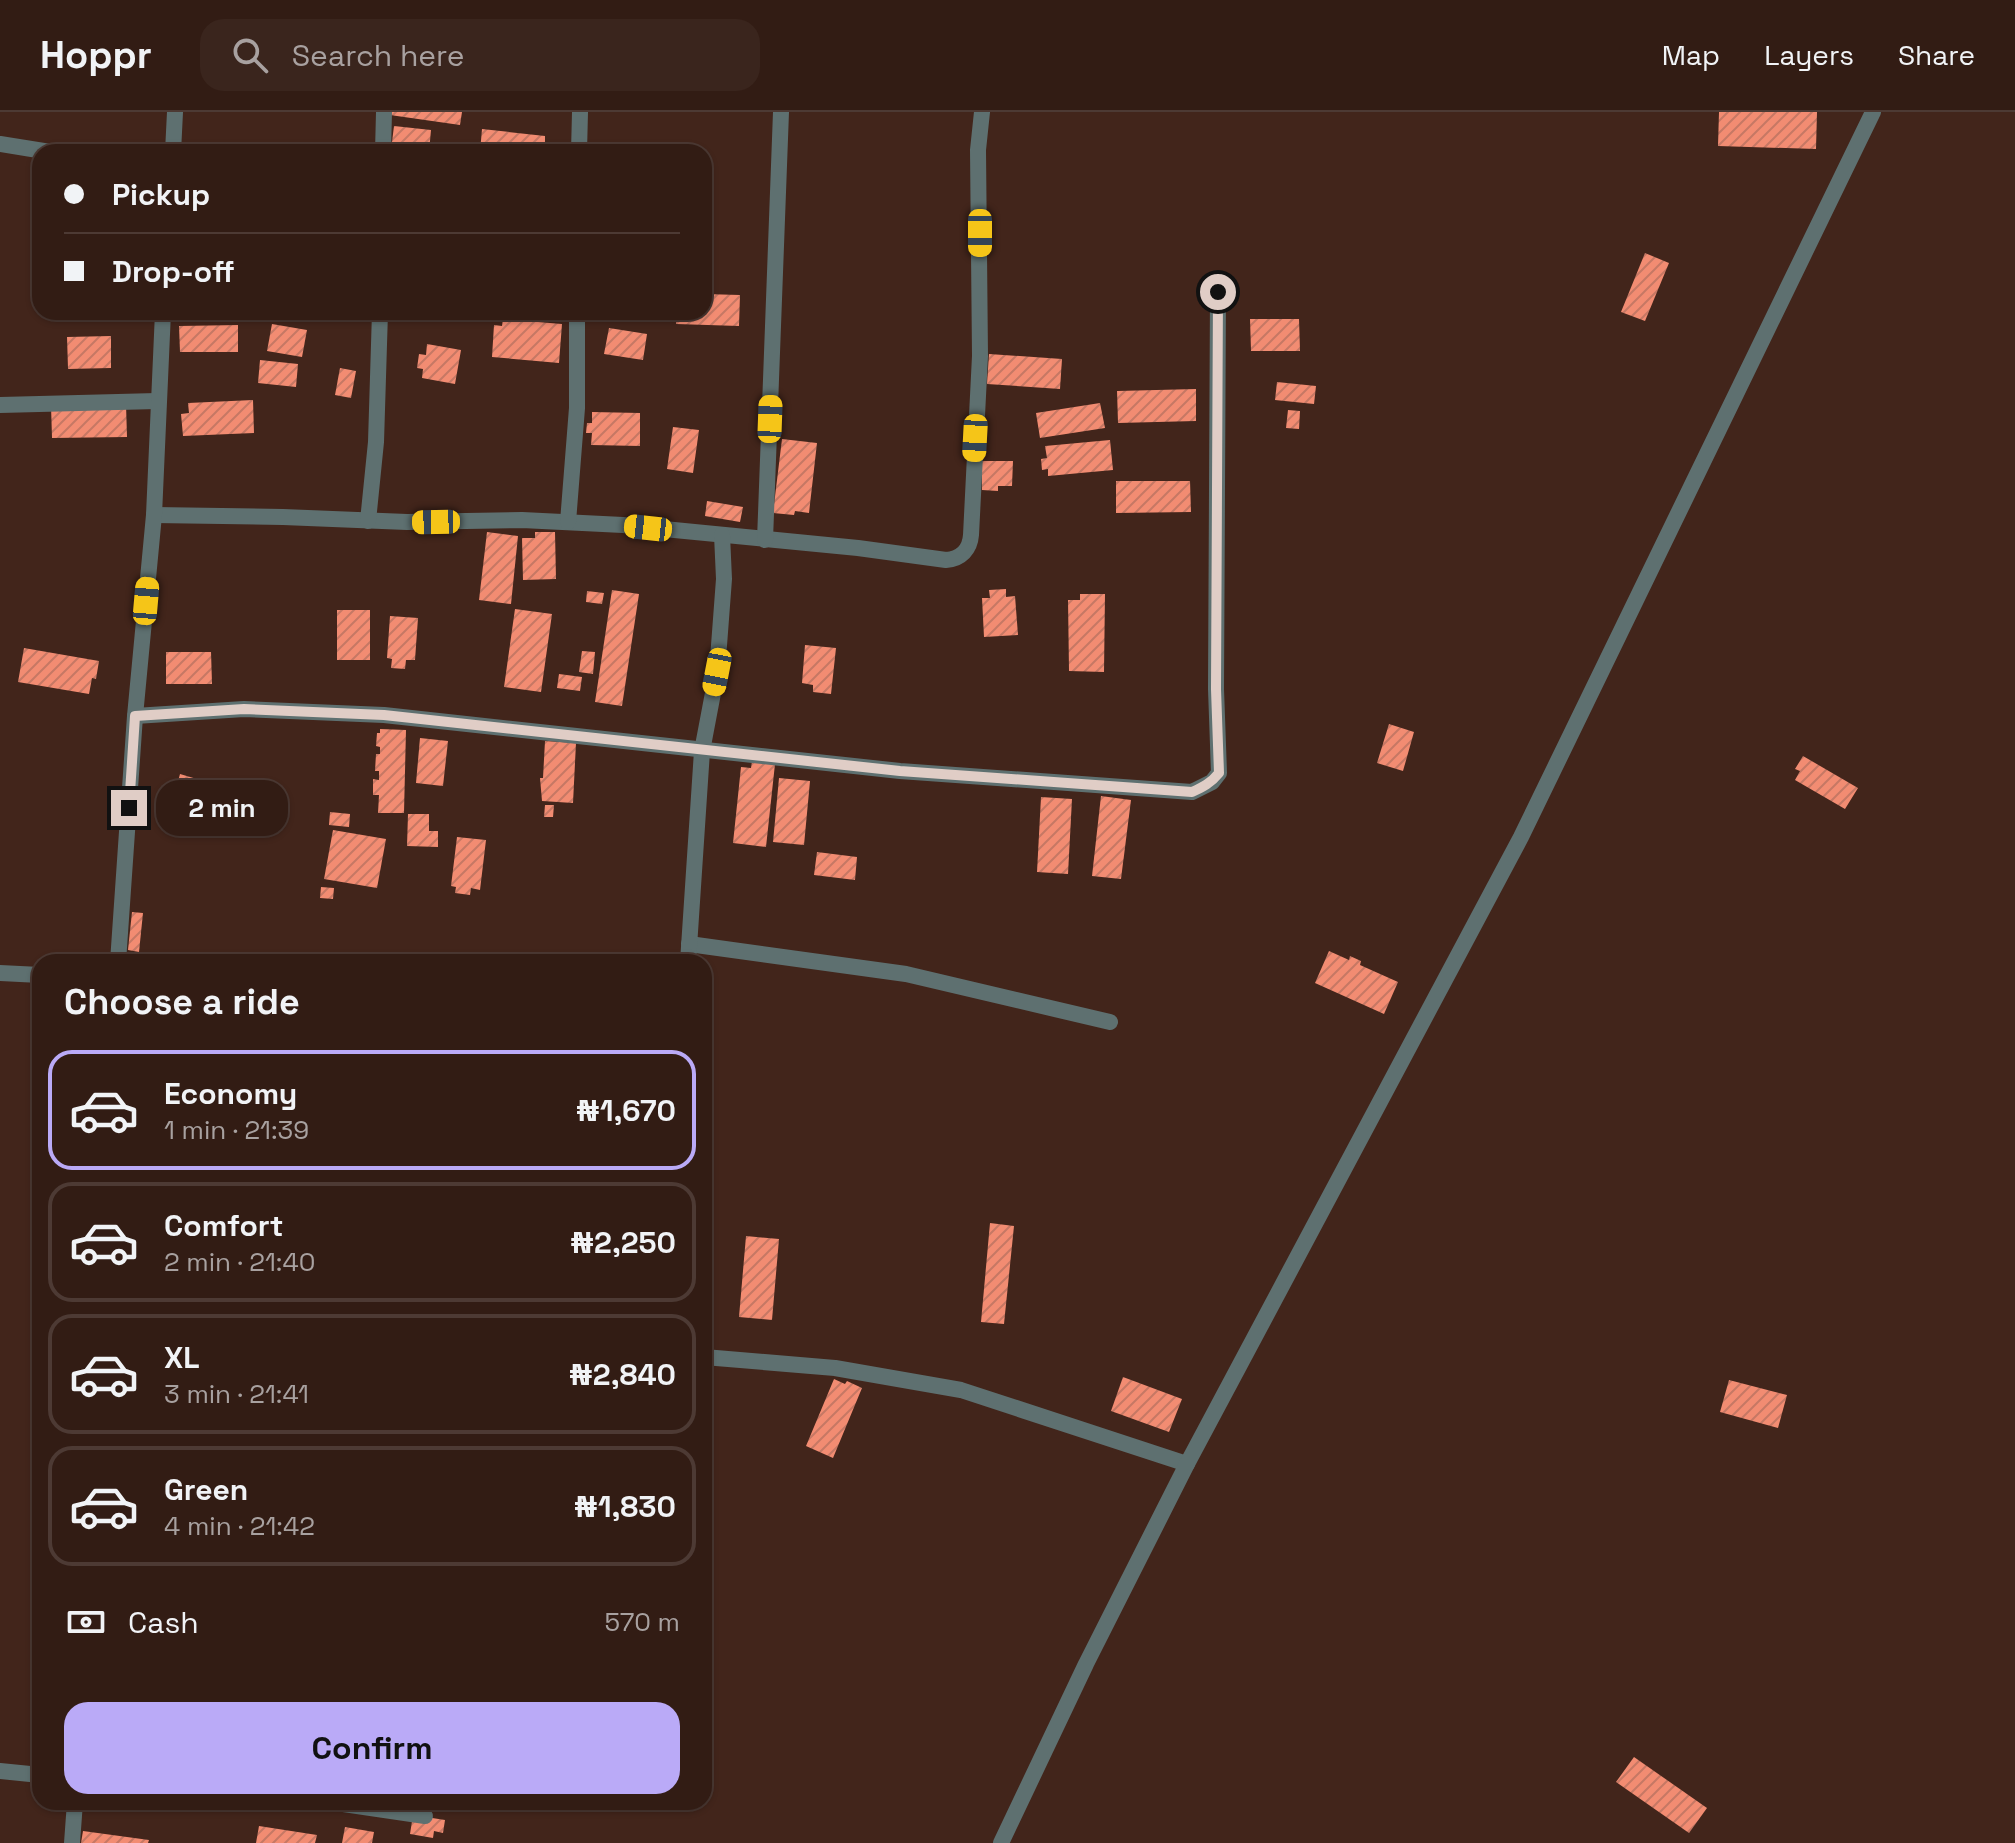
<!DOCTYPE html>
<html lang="en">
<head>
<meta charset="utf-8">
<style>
  :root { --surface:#321c14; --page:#3a251d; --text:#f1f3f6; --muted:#a8a1a0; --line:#4d3a34; --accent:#baaaf7 }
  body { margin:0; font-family:"Space Grotesk",sans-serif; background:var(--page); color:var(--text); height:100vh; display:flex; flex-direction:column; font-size:30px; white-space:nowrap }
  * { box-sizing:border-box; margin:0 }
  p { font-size:26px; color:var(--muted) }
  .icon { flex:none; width:44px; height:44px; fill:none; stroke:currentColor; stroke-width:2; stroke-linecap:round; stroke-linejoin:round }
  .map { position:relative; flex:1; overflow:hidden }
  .drawer { position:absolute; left:32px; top:842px; width:680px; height:856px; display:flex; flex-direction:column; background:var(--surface); border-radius:24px; box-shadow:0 2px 6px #0004,0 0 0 2px var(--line) }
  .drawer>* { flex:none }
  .hud { position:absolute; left:32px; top:32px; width:680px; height:176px; border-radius:24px; box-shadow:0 2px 6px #0004,0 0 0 2px var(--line); display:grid; align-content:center; height:176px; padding:0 32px; background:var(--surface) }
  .end { position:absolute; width:36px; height:36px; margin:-18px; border:10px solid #e0cdc6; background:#111; box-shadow:0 0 0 4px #111 }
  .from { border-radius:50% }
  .bubble { position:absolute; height:56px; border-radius:24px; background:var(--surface); box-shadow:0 2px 6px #0004,0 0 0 2px var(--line); font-size:26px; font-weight:800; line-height:56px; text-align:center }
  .car { position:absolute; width:24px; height:48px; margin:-24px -12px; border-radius:10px; box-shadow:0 0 6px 2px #0007; background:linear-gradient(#f5c518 24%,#345 0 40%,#f5c518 0 76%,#345 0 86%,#f5c518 0) }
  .hud b { display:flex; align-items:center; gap:28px; height:76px; font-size:30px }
  .hud b+b { border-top:2px solid var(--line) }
  .hud i { width:20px; height:20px; background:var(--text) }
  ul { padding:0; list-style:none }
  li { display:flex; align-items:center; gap:24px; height:120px; margin:0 16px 12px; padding:0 16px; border:4px solid var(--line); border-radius:24px }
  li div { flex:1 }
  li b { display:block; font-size:30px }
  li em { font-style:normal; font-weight:800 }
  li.active { border-color:var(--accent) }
  li>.icon { width:72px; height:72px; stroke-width:1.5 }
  h2 { padding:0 32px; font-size:36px; line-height:96px }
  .pay { display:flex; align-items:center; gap:20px; height:88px; padding:0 32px; font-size:30px }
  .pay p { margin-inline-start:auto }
  .primary-button { display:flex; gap:16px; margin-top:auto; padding:16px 32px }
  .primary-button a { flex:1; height:92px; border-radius:24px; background:var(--accent); color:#111; font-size:32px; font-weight:800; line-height:92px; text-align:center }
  header { display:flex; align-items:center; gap:48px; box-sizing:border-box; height:112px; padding:0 40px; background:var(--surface); border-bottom:2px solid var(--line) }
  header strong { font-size:38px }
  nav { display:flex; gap:44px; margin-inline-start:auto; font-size:28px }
  .search { width:560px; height:72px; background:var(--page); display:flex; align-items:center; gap:20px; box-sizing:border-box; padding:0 28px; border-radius:24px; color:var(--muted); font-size:30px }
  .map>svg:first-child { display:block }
  .building { fill:url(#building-hatch) }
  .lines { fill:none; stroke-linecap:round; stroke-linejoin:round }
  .street { stroke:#5e7070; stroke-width:16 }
  .route { stroke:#e0cdc6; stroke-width:10 }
</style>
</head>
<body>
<header>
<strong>Hoppr</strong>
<div class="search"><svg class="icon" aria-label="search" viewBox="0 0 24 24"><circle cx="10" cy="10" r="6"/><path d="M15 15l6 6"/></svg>Search here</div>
<nav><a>Map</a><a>Layers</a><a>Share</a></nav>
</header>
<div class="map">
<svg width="2015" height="1731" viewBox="0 0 2015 1731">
  <defs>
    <pattern id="building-hatch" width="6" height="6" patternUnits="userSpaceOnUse" patternTransform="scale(2)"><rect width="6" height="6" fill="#f28c72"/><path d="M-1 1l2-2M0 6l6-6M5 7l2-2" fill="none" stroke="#c67864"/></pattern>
  </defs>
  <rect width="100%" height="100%" fill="#42251b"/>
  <g class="building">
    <polygon points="391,0 462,0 460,13 390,3"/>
    <polygon points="1719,0 1817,0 1816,37 1718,34"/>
    <polygon points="394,14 431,18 429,40 387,40 388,29 392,30"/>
    <polygon points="482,17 545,24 545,31 553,32 553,40 480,40"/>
    <polygon points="1645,141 1669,151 1645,209 1621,200"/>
    <polygon points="704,182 740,183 739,214 676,212 677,200 704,200"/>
    <polygon points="503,207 562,212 559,251 492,245 494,213 502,214"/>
    <polygon points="1250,207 1299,207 1300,239 1251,239"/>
    <polygon points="272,212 307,218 302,245 267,239"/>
    <polygon points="238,213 238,240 180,240 179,214"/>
    <polygon points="609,216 647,222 643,248 604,242"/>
    <polygon points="111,224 111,256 68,257 67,225"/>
    <polygon points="427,232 461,238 455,272 422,266 423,257 417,256 419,242 426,243"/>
    <polygon points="989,242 1062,247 1060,277 987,272"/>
    <polygon points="260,248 298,252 296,275 258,271"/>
    <polygon points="340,256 356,259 351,286 335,283"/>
    <polygon points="1277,270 1316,274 1314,292 1275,288"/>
    <polygon points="1196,277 1196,309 1118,311 1117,279"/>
    <polygon points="253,288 254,321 183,324 181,302 189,301 188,291"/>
    <polygon points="1100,291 1105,316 1040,326 1036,301"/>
    <polygon points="126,293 127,325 52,326 51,294"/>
    <polygon points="1288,298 1300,299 1299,317 1286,316"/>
    <polygon points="592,300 640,301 640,334 591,333 592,321 586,321 587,311 592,311"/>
    <polygon points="673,315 699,318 693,361 667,357"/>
    <polygon points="782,327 817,331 809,401 795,399 794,403 773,401"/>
    <polygon points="1110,328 1113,358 1048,364 1048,357 1042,358 1041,347 1047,346 1045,334"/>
    <polygon points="982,349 1013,349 1012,374 998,374 998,379 982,378"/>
    <polygon points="1116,369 1190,369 1191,400 1116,401"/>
    <polygon points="707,389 743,395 740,410 705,404"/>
    <polygon points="487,420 518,424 511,492 479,488"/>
    <polygon points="535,420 555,420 556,467 523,468 522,426 535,426"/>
    <polygon points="1006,477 1006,485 1015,484 1018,523 984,525 982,486 990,486 989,478"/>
    <polygon points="612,478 639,482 622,594 595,590"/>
    <polygon points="587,479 604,481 602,492 586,490"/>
    <polygon points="1080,482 1105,482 1104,560 1069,559 1068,488 1080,488"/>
    <polygon points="515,497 552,502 541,580 504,575"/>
    <rect x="337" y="498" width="33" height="50"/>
    <polygon points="390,504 418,506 415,548 406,548 405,557 391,556 392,547 387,546"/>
    <polygon points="805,533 836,536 831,582 813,580 813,573 802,571"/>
    <polygon points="24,536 99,549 96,567 92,566 89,582 18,570"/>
    <polygon points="582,539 595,540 593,562 579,560"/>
    <polygon points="166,540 211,540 212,572 166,572"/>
    <polygon points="559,562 582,565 580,579 557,576"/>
    <polygon points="1389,612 1414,620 1403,659 1377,651"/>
    <polygon points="380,617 406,618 404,701 378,701 379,683 373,683 373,667 379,668 379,659 375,659 376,642 380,642 380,635 376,634 377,621 380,621"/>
    <polygon points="420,626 448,629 443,674 416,671"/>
    <polygon points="545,629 576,631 573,691 542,689 540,666 543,666"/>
    <polygon points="1803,644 1858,676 1845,697 1795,668 1800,659 1795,657"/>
    <polygon points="752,649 775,652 766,735 733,731 741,655 751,656"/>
    <polygon points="180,662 207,670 197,705 170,698 171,691 162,688 167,670 177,673"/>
    <polygon points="779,666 810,669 804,733 773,730"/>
    <polygon points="1101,684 1131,688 1121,767 1092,764"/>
    <polygon points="1041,685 1072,687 1068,762 1037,760"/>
    <polygon points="545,693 554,693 553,705 544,705"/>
    <polygon points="330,700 350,702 349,715 329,713"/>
    <polygon points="408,702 429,702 429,719 438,719 438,735 407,734"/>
    <polygon points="333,718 386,727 377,776 324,767"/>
    <polygon points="457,725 486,728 480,778 471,776 470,783 455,781 456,775 451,774"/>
    <polygon points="817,740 857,745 855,768 814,763"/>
    <polygon points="321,775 334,776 333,787 320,786"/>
    <polygon points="132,800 143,801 139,840 128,838"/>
    <polygon points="1329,839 1349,848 1350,844 1361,849 1360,853 1398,870 1384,902 1315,871"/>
    <polygon points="990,1111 1014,1114 1004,1212 981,1210"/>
    <polygon points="746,1124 779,1127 772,1208 739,1205"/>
    <polygon points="1123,1265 1182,1287 1169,1320 1111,1299"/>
    <polygon points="834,1267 845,1272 847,1269 862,1276 833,1346 806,1334"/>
    <polygon points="1729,1268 1787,1283 1778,1316 1720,1300"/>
    <polygon points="1634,1645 1707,1696 1689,1721 1616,1670"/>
    <polygon points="413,1703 445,1708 443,1721 434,1719 433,1726 410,1722"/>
    <polygon points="259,1714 317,1723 315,1731 256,1731"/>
    <polygon points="345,1715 374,1720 372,1731 342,1731"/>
    <polygon points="83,1719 149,1728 148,1731 81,1731"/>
  </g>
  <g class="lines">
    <g class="street">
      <polyline points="0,32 50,40"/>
      <polyline points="173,40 175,0"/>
      <polyline points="383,40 384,0"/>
      <polyline points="579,40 580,0"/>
      <polyline points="0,293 157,289"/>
      <path d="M154,403l129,2 124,5 115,-2 101,5 235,23 88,12c15,-1 24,-11 25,-25l9,-179 -2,-206 4,-38"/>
      <polyline points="368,409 376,330 380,200"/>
      <polyline points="568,410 577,296 577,200"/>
      <polyline points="765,428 781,0"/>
      <polyline points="135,604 244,597 384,603 900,659 1192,680 1212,670 1219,661 1216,577 1218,180"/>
      <polyline points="689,832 906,862 1110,910"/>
      <polyline points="118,850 135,604 154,403 163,200"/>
      <polyline points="688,850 702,639 717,560 724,467 722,423"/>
      <polyline points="0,861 40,863"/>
      <polyline points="704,1245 835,1256 961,1278 1187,1352"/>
      <polyline points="0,1659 40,1663"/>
      <polyline points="330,1690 425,1704"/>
      <polyline points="72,1731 75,1690"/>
      <polyline points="1001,1731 1086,1552 1187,1352 1521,725 1873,0"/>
    </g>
  </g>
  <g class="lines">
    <path class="route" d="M129,696l6,-92 109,-7 140,6 516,56 292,21c11,-5 19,-9 27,-19l-3,-84 2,-397"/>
  </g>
</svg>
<i class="end from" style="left:1218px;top:180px"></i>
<i class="end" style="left:129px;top:696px"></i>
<div class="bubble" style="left:156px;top:668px;width:132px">2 min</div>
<i class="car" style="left:980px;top:121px;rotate:180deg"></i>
<i class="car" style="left:770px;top:307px;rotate:2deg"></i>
<i class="car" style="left:975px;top:326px;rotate:183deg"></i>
<i class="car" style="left:436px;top:410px;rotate:269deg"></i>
<i class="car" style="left:648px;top:416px;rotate:276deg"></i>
<i class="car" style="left:146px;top:489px;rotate:5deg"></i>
<i class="car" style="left:717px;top:560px;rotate:191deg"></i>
<div class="hud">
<b><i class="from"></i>Pickup</b>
<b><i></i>Drop-off</b>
</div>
<section class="drawer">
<h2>Choose a ride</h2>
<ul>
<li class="active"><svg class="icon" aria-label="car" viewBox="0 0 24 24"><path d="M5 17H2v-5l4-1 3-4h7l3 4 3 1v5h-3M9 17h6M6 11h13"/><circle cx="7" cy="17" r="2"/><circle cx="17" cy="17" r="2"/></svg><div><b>Economy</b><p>1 min · 21:39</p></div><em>₦1,670</em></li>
<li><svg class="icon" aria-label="car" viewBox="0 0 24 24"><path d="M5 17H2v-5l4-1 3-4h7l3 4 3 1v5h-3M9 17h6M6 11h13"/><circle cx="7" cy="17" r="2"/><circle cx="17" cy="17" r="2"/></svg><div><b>Comfort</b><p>2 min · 21:40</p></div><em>₦2,250</em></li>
<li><svg class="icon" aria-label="car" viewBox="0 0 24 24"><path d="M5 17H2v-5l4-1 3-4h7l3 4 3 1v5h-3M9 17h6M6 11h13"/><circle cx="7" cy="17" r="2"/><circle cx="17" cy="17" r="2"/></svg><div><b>XL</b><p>3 min · 21:41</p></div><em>₦2,840</em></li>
<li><svg class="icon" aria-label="car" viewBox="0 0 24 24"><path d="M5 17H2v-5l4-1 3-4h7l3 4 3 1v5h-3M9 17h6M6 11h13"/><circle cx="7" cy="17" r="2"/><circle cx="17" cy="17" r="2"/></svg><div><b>Green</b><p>4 min · 21:42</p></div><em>₦1,830</em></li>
</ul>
<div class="pay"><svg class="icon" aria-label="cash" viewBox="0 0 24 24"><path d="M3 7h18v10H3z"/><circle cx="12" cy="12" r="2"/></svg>Cash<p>570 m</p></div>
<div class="primary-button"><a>Confirm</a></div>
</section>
</div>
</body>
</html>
